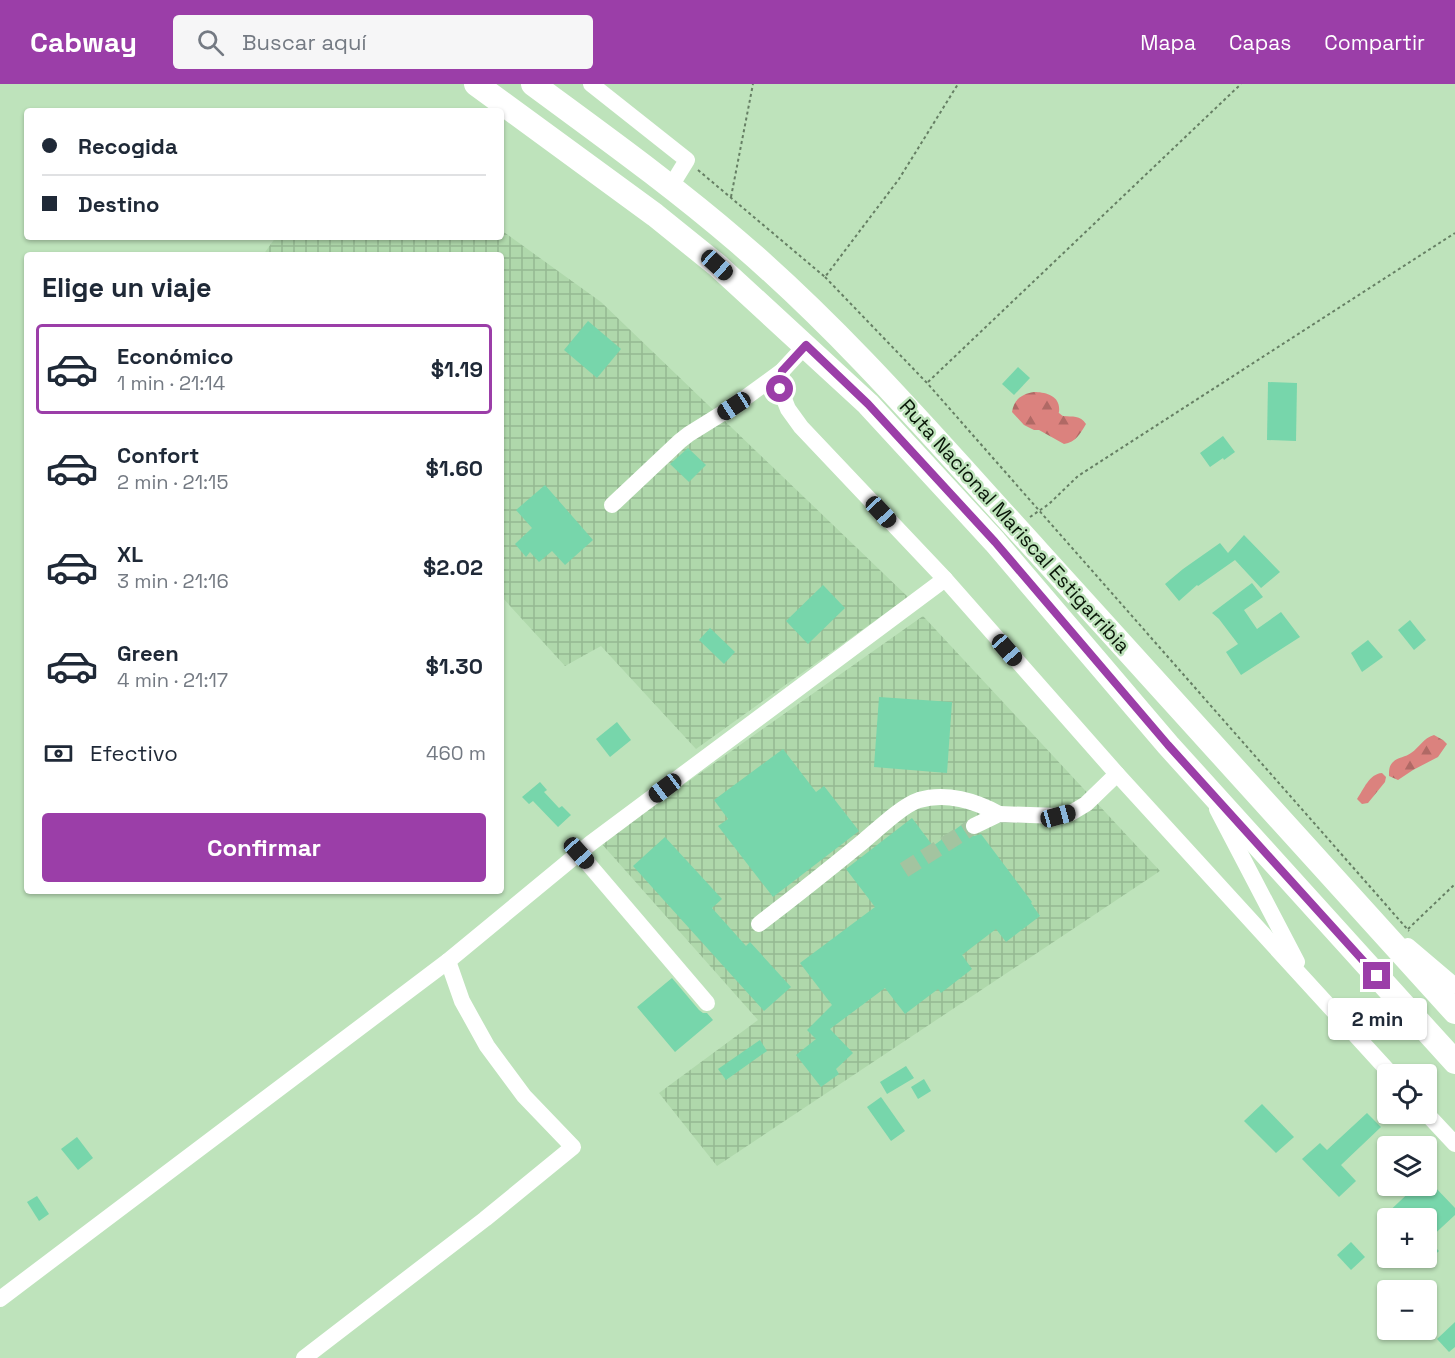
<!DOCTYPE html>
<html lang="es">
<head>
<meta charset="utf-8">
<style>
  :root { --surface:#fff; --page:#f6f6f7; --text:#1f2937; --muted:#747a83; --line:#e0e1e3; --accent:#9b3ea8 }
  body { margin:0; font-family:"Space Grotesk",sans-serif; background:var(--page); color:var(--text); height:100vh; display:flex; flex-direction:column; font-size:22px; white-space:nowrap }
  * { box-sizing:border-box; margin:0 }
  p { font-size:20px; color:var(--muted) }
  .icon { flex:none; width:33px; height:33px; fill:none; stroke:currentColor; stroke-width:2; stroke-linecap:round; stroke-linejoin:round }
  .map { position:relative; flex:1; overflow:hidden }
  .details { position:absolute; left:24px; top:168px; width:480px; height:642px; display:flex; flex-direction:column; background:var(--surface); border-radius:6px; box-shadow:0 2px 4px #0004 }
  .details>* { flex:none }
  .banner { position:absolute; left:24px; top:24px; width:480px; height:132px; border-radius:6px; box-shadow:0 2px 4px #0004; display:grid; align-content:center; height:132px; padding:0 18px; background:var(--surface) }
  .tools { position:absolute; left:1377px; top:980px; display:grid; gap:12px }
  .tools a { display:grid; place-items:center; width:60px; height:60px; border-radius:6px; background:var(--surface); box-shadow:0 2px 4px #0004; font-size:30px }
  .end { position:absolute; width:27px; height:27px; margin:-14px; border:8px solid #9b3ea8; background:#fff; box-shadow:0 0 0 3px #fff }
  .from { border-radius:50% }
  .bubble { position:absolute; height:42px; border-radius:6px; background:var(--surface); box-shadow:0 2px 4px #0004; font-size:20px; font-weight:800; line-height:42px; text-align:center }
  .car { position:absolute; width:18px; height:36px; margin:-18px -9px; border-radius:8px; box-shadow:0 0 4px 2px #0007; background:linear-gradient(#222 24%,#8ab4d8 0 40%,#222 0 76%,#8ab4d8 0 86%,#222 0) }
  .banner b { display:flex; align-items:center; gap:21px; height:57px; font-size:22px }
  .banner b+b { border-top:2px solid var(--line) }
  .banner i { width:15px; height:15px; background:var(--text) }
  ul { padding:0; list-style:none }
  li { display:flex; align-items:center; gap:18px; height:90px; margin:0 12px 9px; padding:0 6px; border:3px solid transparent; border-radius:6px }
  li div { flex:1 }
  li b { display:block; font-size:22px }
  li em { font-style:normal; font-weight:800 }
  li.on { border-color:var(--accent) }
  li>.icon { width:54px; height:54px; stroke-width:1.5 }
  h2 { padding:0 18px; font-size:27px; line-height:72px }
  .pay { display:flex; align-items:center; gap:15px; height:66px; padding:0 18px; font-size:22px }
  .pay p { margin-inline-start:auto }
  .action { display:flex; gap:12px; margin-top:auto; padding:12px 18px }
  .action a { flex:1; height:69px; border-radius:6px; background:var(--accent); color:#fff; font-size:24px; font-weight:800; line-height:69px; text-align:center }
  header { display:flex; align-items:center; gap:36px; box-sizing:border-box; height:84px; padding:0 30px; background:var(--accent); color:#fff }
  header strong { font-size:28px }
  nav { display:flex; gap:33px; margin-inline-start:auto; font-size:21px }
  .search { width:420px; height:54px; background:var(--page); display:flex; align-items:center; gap:15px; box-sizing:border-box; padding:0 21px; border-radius:6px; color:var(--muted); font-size:22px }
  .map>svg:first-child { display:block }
  .industrial { fill:url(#industrial-grid) }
  .forest { fill:url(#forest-firs) }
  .building { fill:#77d6ab }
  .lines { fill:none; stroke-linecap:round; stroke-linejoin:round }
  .minor-tunnel { stroke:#a3c4a0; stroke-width:16; stroke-dasharray:16 8; stroke-linecap:butt }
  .path { stroke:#667f64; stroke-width:2; stroke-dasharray:3 3; stroke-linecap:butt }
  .minor { stroke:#fff; stroke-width:16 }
  .highway { stroke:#fff; stroke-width:24 }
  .route { stroke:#9b3ea8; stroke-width:8 }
  .labels { text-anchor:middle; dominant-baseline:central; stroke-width:5; stroke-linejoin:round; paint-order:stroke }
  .street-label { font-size:20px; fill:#091608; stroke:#bee3bb }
</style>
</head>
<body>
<header>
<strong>Cabway</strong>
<div class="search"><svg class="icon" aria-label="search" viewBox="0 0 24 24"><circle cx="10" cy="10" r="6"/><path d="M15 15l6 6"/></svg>Buscar aquí</div>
<nav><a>Mapa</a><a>Capas</a><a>Compartir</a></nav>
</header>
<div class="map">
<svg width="1455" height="1274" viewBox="0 0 1455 1274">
  <defs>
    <pattern id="industrial-grid" width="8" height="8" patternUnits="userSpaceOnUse" patternTransform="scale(1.5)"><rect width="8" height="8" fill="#afd8ab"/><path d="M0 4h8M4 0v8" fill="none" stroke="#95b992"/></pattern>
    <pattern id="forest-firs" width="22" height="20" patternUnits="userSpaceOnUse" patternTransform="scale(1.5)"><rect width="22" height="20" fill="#db827e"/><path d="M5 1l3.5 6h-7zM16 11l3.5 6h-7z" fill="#b06965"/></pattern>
  </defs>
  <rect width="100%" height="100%" fill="#bee3bb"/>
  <g class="industrial">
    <polygon points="501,146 601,218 908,513 696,665 601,562 565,582 501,512 501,171 263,171 276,153 501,153"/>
    <polygon points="923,532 1160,787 717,1082 659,1009 758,936 601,759"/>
  </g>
  <g class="forest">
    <path d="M1034,308c10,0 24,3 25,15 1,9 -3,3 4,9 10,1 17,-1 23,8 -6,10 -10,18 -22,20l-25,-14h-5l-10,-5 -12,-13c2,-13 10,-18 22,-20z"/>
    <path d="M1434,651l9,5 4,4 -9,13 -25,13 -15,10 -9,-4c0,-6 0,-10 4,-14 5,-5 13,-5 18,-9 9,-6 12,-15 23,-18z"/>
    <path d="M1382,689l4,4 -1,5 -17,21 -6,1 -5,-5c7,-10 12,-25 25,-26z"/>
  </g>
  <g class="building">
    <polygon points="588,237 621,265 597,294 564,266"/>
    <polygon points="1018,283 1030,294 1014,311 1002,300"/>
    <polygon points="1268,298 1297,299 1296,357 1267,356"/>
    <polygon points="1223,352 1235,368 1224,376 1223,374 1210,383 1200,369"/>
    <polygon points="688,364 706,381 689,398 670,380"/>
    <polygon points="545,401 593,456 565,481 552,467 539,478 530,468 526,473 515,460 532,444 516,426"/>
    <polygon points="1244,451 1280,488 1261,504 1235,476 1198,502 1197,501 1179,517 1165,500 1183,485 1220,459 1228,469"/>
    <polygon points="1252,499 1263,513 1244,526 1257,545 1281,528 1300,553 1241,591 1226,568 1238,560 1219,535 1212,529"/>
    <polygon points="823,501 845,524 808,560 786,537"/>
    <polygon points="1410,536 1426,556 1414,566 1398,546"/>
    <polygon points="710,544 735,568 724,580 699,556"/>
    <polygon points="1368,556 1383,573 1362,588 1351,569"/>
    <polygon points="879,613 952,618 947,689 874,683"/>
    <polygon points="617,638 631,656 610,673 596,655"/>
    <polygon points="783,665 816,708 824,702 859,747 773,813 718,742 728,735 714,716"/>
    <polygon points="540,698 547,706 544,708 559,724 562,722 571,731 558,743 533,717 529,720 522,713"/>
    <polygon points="912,734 933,762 964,739 964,746 968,750 974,752 981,750 1032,818 1031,819 1040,832 1006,858 996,845 962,871 972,885 941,909 938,905 905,930 885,904 830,945 853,969 836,985 839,990 821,1003 796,971 816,955 807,946 832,921 800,879 875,823 846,785"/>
    <polygon points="665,753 722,815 712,824 746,862 750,858 791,903 764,927 633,782"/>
    <polygon points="672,894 699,926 703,929 707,929 713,936 675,968 637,923"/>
    <polygon points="760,956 767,967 726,996 718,985"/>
    <polygon points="906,982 914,994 887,1010 880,998"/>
    <polygon points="924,995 931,1007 918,1015 911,1003"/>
    <polygon points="881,1013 905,1047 891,1057 867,1023"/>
    <polygon points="1262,1020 1294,1053 1276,1069 1244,1037"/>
    <polygon points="1367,1029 1381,1043 1341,1081 1356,1097 1339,1113 1302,1075 1320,1059 1327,1066"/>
    <polygon points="77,1053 93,1074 78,1086 61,1065"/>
    <polygon points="1417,1101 1433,1101 1455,1124 1455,1131 1428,1156 1439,1167 1426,1179 1426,1134 1382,1134"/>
    <polygon points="37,1112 49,1130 39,1137 27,1118"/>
    <polygon points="1351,1158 1365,1173 1351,1186 1337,1171"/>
    <polygon points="1455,1238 1455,1263 1449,1268 1437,1255"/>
  </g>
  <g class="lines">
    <polyline class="minor-tunnel" points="904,786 974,742"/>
    <g class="path">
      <polyline points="698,86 825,193 899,95 958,0"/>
      <polyline points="731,113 753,0"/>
      <polyline points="825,193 927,299 1409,847"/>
      <polyline points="928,298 1241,0"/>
      <polyline points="1030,433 1049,420 1078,392 1455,149"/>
      <polyline points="1408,845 1455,800"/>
    </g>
    <g class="minor">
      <polyline points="591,0 687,76 671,102"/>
      <polyline points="782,287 780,305 788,325 801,343 945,495 1117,690 1391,990"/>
      <polyline points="612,421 680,357 689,350 734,322 782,287 806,261"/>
      <polyline points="1217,725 1297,878"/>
      <polyline points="974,742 999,730 1058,732 1071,729 1086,720 1117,690"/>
      <polyline points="579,769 707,919"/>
      <path d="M759,840c34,-26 68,-53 101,-80 16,-13 41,-38 59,-44 27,-8 57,1 80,14"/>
      <polyline points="1408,862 1455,902"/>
      <polyline points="1426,1029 1455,1060"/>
      <polyline points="0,1215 448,877 591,759 945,495"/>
      <polyline points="304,1274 485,1135 573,1063 524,1012 487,962 462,917 448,877"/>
    </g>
    <g class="highway">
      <polyline points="476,0 655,131 717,181 868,320 995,458 1168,661 1455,978"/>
      <path d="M533,0c69,51 139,101 204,157 110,94 204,205 302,312 139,152 278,305 416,459"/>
    </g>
  </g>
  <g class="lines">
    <polyline class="route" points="780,305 782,287 806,261 868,320 995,458 1168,661 1377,892"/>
  </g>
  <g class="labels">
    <g class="street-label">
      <text transform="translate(1015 442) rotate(48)">Ruta Nacional Mariscal Estigarribia</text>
    </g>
  </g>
</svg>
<div class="tools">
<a><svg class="icon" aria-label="locate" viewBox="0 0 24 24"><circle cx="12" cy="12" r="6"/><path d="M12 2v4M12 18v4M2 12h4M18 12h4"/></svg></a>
<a><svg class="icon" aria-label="layers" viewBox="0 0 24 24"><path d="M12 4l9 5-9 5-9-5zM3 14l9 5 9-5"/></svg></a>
<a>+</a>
<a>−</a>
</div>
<i class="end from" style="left:780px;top:305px"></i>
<i class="end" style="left:1377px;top:892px"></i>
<div class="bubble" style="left:1328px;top:914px;width:99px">2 min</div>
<i class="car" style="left:717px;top:181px;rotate:132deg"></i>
<i class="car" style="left:734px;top:322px;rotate:237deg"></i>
<i class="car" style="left:881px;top:428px;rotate:137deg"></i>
<i class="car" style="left:1007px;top:566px;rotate:139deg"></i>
<i class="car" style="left:665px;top:704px;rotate:233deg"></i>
<i class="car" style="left:1058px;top:732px;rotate:75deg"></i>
<i class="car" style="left:579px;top:769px;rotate:138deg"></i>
<div class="banner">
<b><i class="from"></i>Recogida</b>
<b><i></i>Destino</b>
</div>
<section class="details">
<h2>Elige un viaje</h2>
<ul>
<li class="on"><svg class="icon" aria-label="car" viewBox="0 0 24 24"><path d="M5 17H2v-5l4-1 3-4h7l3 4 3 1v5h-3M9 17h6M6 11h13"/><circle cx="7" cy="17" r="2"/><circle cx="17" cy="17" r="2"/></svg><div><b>Económico</b><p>1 min · 21:14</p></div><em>$1.19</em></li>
<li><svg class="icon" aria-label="car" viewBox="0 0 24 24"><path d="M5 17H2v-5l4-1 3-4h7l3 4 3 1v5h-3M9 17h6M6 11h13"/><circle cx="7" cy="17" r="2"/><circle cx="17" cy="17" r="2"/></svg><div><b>Confort</b><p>2 min · 21:15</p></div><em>$1.60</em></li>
<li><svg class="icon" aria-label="car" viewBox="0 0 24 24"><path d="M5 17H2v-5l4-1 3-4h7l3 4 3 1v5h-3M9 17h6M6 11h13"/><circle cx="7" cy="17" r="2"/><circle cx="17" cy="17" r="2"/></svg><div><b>XL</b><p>3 min · 21:16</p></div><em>$2.02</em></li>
<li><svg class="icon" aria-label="car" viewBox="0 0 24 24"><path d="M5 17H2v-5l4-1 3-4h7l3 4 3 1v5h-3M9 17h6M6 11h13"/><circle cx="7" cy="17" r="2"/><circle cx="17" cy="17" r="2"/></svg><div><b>Green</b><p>4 min · 21:17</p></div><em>$1.30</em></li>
</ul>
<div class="pay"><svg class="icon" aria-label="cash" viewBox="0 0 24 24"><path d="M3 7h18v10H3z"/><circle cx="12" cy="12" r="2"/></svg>Efectivo<p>460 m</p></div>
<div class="action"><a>Confirmar</a></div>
</section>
</div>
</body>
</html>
